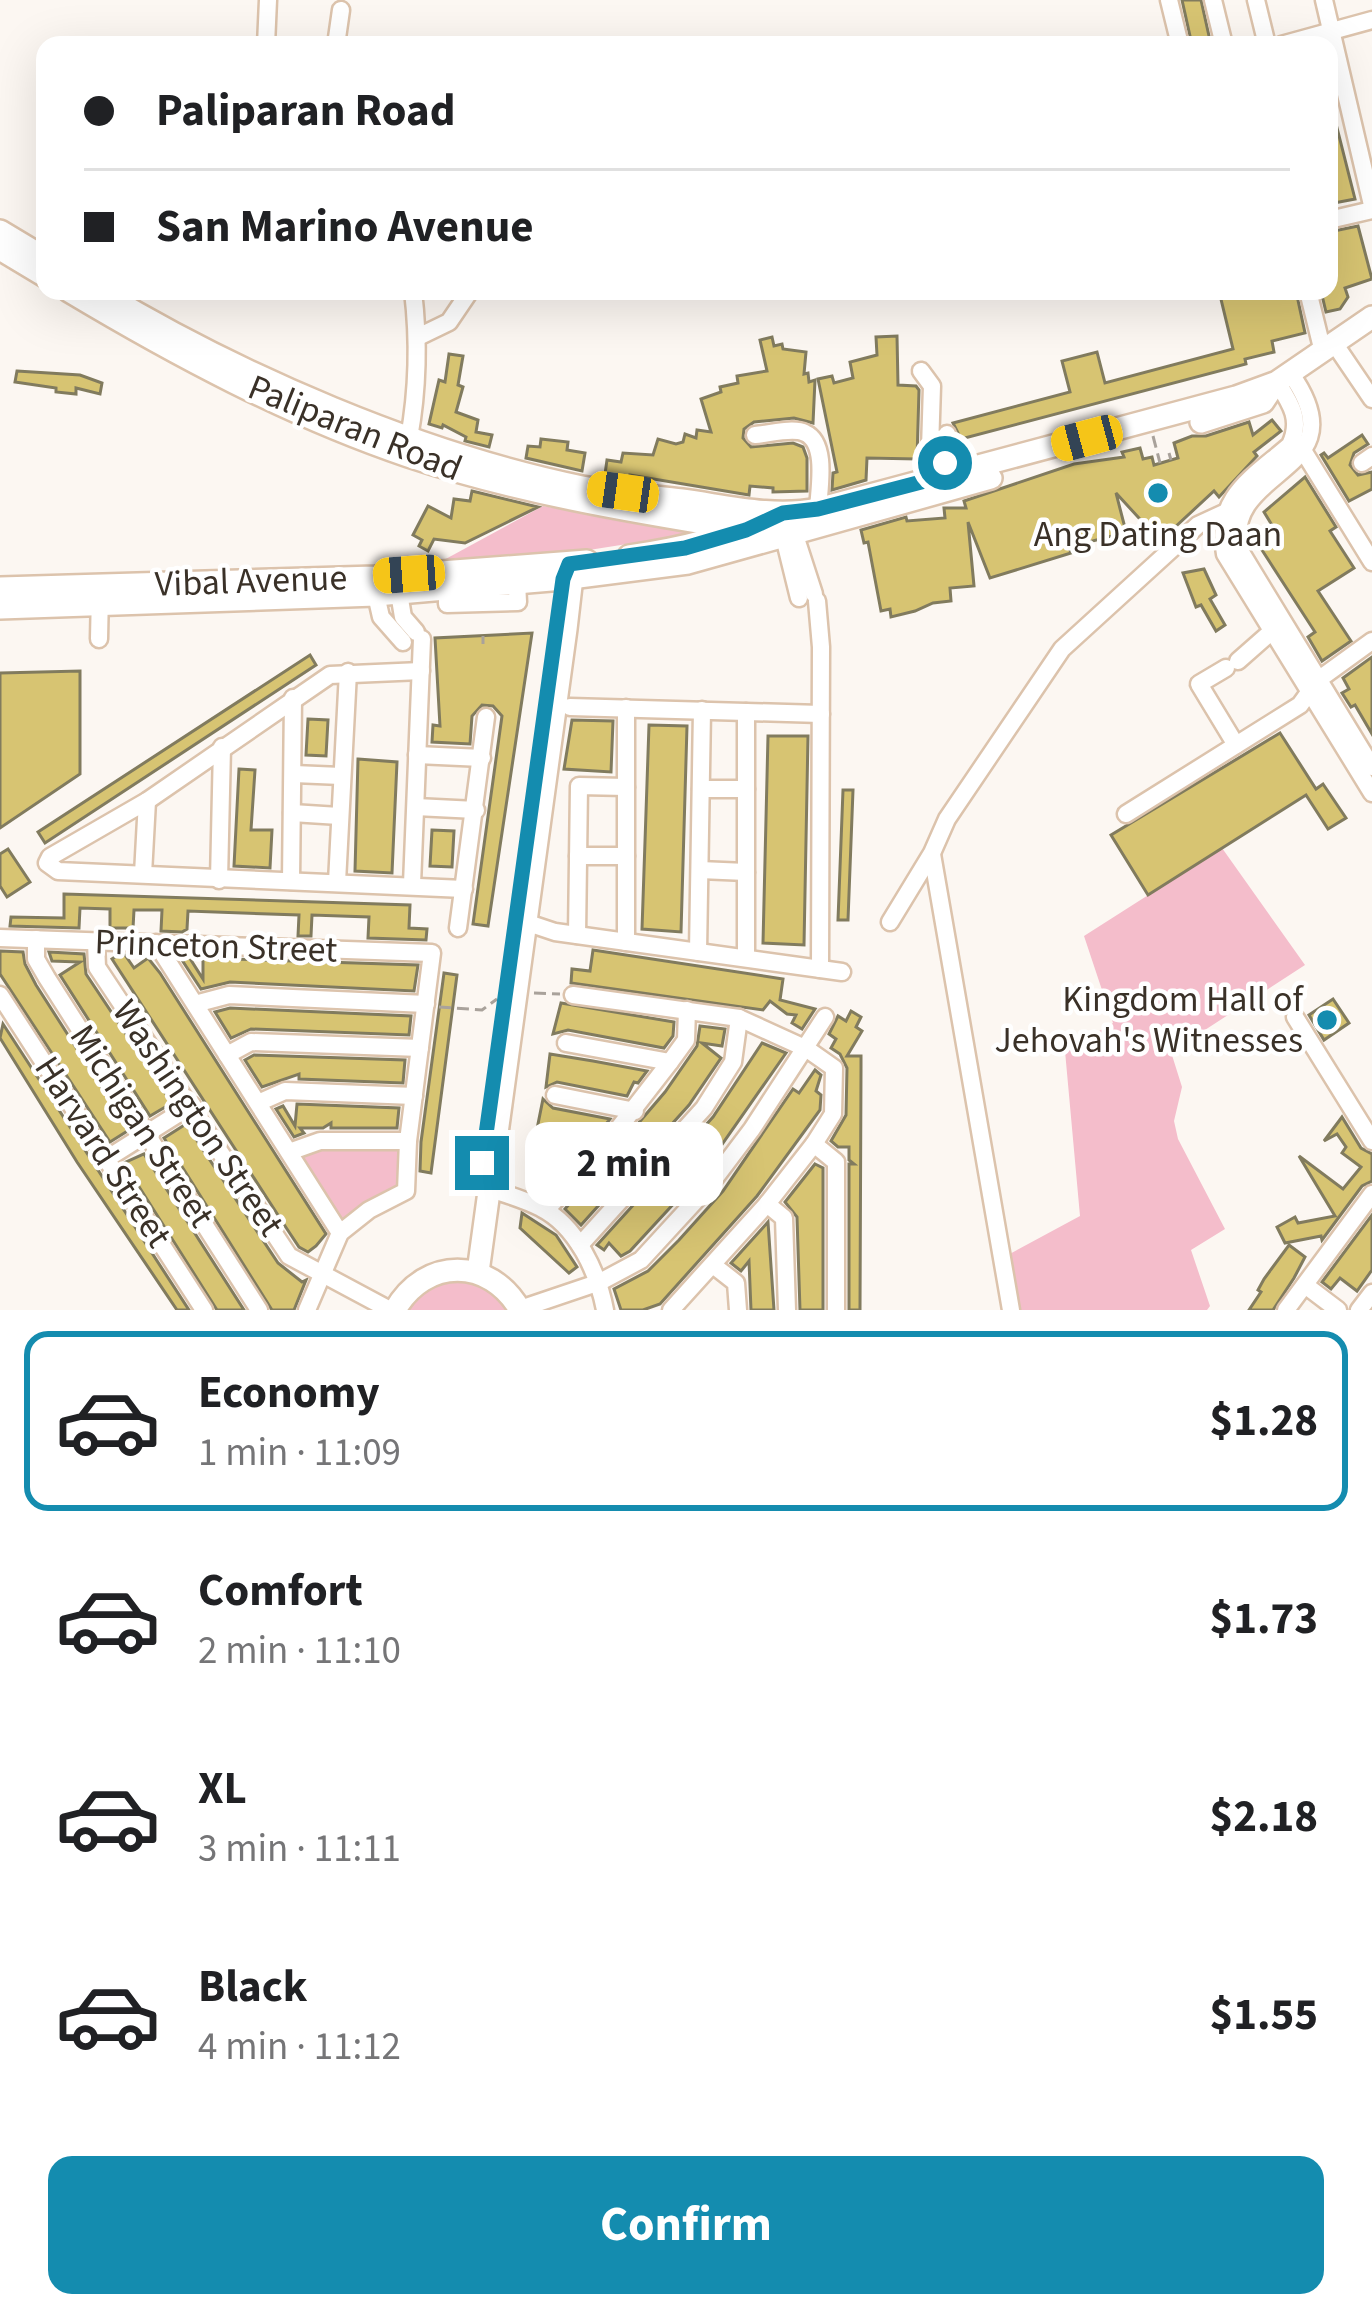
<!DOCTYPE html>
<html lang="en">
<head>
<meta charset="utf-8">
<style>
  :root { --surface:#fff; --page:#f6f6f6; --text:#202124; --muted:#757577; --line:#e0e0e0; --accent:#148caf }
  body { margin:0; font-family:"Source Sans 3",sans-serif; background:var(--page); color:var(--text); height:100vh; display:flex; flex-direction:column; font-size:45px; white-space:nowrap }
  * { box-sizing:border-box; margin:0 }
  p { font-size:39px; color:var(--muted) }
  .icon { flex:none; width:66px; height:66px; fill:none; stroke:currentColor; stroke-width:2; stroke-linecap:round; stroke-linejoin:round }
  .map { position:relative; height:1310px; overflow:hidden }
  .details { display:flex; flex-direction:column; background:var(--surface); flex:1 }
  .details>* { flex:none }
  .hud { position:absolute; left:36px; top:36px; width:1302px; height:264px; border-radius:24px; box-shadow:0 12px 48px #0002; display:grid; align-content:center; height:264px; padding:0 48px; background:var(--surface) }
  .end { position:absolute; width:54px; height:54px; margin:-27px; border:15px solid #148caf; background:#fff; box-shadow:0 0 0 6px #fff }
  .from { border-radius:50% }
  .bubble { position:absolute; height:84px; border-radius:24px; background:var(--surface); box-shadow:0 12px 48px #0002; font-size:39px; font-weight:700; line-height:84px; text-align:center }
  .car { position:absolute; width:36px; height:72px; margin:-36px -18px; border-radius:15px; box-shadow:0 0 9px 3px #0007; background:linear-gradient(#f5c518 24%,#345 0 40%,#f5c518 0 76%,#345 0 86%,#f5c518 0) }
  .hud b { display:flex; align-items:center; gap:42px; height:114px; font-size:45px }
  .hud b+b { border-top:3px solid var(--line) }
  .hud i { width:30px; height:30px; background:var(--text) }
  ul { padding:21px 0 0; list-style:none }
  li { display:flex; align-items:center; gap:36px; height:180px; margin:0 24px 18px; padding:0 24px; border:6px solid transparent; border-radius:24px }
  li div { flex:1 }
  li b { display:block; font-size:45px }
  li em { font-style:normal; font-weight:700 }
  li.on { border-color:var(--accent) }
  li>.icon { width:108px; height:108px; stroke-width:1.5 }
  .cta { display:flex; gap:24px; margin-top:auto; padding:24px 48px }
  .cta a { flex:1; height:138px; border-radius:24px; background:var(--accent); color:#fff; font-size:48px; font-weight:700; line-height:138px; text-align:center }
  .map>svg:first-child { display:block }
  .green { fill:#f4bdcb }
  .building { fill:#d7c472; stroke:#817b5e; stroke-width:3 }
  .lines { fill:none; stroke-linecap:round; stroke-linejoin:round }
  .minor-casing { stroke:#dcc3ac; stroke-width:21 }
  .major-casing { stroke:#dcc3ac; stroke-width:26 }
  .path { stroke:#a9a29b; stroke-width:3; stroke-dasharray:12 6; stroke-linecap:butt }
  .minor { stroke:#fff; stroke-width:16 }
  .major { stroke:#fff; stroke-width:21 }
  .route { stroke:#148caf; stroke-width:15 }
  .poi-dot { fill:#148caf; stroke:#fff; stroke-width:4.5 }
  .labels { text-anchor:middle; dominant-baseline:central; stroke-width:9; stroke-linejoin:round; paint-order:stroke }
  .street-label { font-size:36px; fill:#3a3128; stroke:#fff }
  .poi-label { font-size:36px; fill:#3a3128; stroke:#fff }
</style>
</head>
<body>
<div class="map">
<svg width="1372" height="1310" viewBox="0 0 1372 1310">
  <rect width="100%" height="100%" fill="#fcf7f2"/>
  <g class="green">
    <polygon points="543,506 697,533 589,550 442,561"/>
    <polygon points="1222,848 1305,965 1171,1052 1182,1087 1174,1121 1178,1139 1225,1229 1191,1250 1210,1306 1207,1310 1015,1310 1006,1256 1080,1216 1065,1051 1113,1023 1084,936"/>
    <polygon points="319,1145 404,1146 401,1187 339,1225 295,1153"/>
    <polygon points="449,1275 487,1284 510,1310 402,1310 414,1292"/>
  </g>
  <g class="building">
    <polygon points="1182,0 1201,0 1211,45 1192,45"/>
    <polygon points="1329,116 1334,116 1355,199 1329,204"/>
    <polygon points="1358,226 1372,279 1345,288 1348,297 1340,309 1326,312 1321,291 1329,291 1329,232"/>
    <polygon points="1219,291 1296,291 1305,333 1272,341 1274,352 1245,359 1246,364 961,439 953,423 1070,392 1062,361 1097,352 1105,383 1233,349"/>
    <polygon points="897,336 898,385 916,386 919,390 917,459 867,458 866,480 832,490 833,473 837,472 818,379 832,376 834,383 853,378 850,362 877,355 876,337"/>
    <polygon points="772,337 774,346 782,344 783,349 806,352 804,374 808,373 809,382 815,380 813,423 794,418 754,422 744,429 743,438 751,447 793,443 803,447 807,458 807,491 773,492 773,488 750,486 749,495 630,475 630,479 605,474 607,460 621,462 623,453 653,455 658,439 676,444 683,442 685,434 696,438 697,430 711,432 701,399 721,392 720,387 738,383 737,376 767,371 760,340"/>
    <polygon points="449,354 463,356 458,385 463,387 456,412 478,420 476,432 492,435 489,447 465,441 466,437 443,425 442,428 429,424 439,380 445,382"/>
    <polygon points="17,371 80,375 102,383 100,394 76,388 76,394 56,392 56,388 15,382"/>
    <polygon points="1272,420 1281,431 1254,452 1257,456 1219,497 1214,491 1160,541 1116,493 1125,528 1120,534 1069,547 1071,553 990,578 968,522 974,586 950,588 951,601 933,603 915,611 891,617 890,609 881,611 868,542 864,543 861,530 906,517 907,521 945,518 944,508 966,508 964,501 1074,464 1124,457 1122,452 1140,448 1143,459 1152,457 1154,465 1178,458 1174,443 1192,436 1206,436 1249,422 1253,435"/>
    <polygon points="1362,435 1368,444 1354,453 1350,465 1358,475 1372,472 1372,489 1349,501 1321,455 1324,453 1328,458"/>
    <polygon points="541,439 568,442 567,450 585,453 582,471 526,458 528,446 540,447"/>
    <polygon points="1305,477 1336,527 1330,531 1354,568 1318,591 1351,641 1322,661 1308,637 1315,632 1260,547 1278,535 1264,512"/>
    <polygon points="472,491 538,507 465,543 434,539 428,551 419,546 422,540 413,535 428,506 451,518 454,499 470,501"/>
    <polygon points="1204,569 1216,595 1210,599 1225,625 1216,631 1201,605 1196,607 1183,573"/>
    <polygon points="532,633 488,926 473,924 502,716 493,706 482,705 472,716 470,744 432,742 433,725 440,726 435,638"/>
    <polygon points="310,655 316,665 45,843 38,832"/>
    <polygon points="1372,657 1372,734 1355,705 1351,707 1342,693 1349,689 1343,678"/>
    <polygon points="80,671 80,774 0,828 0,673"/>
    <polygon points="308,719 328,720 326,756 306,755"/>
    <polygon points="572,720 613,721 611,772 564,769"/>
    <polygon points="649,725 687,726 681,932 642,929"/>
    <polygon points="1280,733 1316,789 1323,784 1346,818 1328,829 1306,795 1148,895 1111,835"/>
    <polygon points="768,736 808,736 804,945 763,943"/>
    <polygon points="358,759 397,762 392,873 355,871"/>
    <polygon points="239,769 255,770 251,830 272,830 270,868 234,866"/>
    <polygon points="843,790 853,790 848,920 838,920"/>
    <polygon points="432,830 454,831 452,867 430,866"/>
    <polygon points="8,849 30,882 7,897 0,886 0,854"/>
    <polygon points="64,894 410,905 409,928 427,929 426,940 368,938 369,917 312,915 311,936 298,936 299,915 188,911 187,929 182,932 161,931 162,910 134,910 133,928 110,928 110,909 80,908 79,928 10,926 11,917 64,918"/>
    <polygon points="593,950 783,979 780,1000 815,1009 802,1029 792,1023 796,1015 787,1014 770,1001 763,1010 571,983 572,969 590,971"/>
    <polygon points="0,951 23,952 25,964 36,985 129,1130 110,1142 0,974"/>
    <polygon points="49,952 84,954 86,974 172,1103 150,1116 60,975 80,962 52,961"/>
    <polygon points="118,955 125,955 134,968 148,958 160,973 326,1234 316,1246 308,1252 299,1247 287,1229 112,959"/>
    <polygon points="180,957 189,957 203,979 203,958 418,965 414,991 230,982 201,989"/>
    <polygon points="444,973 457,975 431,1173 420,1171 421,1142"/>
    <polygon points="1333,999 1349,1023 1324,1040 1309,1015"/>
    <polygon points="561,1003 674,1022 673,1036 664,1048 568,1030 553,1034"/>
    <polygon points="230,1008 411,1016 409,1035 251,1029 231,1038 215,1012"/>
    <polygon points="851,1011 861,1017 856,1027 862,1031 847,1056 861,1056 861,1068 860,1310 849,1310 849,1164 854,1164 849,1160 849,1147 838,1147 831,1141 846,1115 847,1068 840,1054 831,1048 836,1039 829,1034 838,1016 846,1021"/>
    <polygon points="3,1024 189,1310 177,1310 77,1162 0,1038"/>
    <polygon points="700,1026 725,1029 722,1046 702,1043 721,1058 689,1105 581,1225 565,1209 665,1092 697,1046"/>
    <polygon points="762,1043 786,1053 702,1173 630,1251 621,1256 609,1243 604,1250 597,1245 713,1117"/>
    <polygon points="550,1054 593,1061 647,1071 638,1083 634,1082 627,1096 557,1082 546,1087"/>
    <polygon points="254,1055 405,1060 403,1083 299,1079 299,1074 262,1087 245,1060"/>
    <polygon points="815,1070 821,1075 816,1091 821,1095 820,1110 757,1196 660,1304 643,1310 621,1310 614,1289 648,1271 679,1240 723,1191 793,1089 799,1093"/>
    <polygon points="543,1099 553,1108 610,1119 592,1142 551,1134 540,1138 536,1146 542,1157 572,1164 543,1194 530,1182 529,1169"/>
    <polygon points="297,1104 399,1108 397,1128 331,1128 331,1123 323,1128 300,1128 304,1133 294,1137 276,1109 283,1106 295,1126"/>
    <polygon points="1342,1117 1361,1148 1372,1154 1372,1181 1362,1186 1322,1240 1321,1236 1285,1243 1277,1227 1295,1217 1298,1223 1335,1216 1299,1156 1343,1189 1361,1167 1342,1153 1346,1147 1337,1134 1324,1141"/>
    <polygon points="186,1124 278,1263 302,1282 306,1280 294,1310 272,1310 164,1138"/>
    <polygon points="144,1154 244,1310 217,1310 124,1163"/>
    <polygon points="815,1164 823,1168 823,1310 800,1310 797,1217 785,1202"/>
    <polygon points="522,1213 556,1235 577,1267 569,1273 520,1228"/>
    <polygon points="1372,1215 1372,1270 1357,1291 1340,1278 1331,1289 1322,1282"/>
    <polygon points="768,1222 774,1310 751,1310 749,1261 741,1271 731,1263"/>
    <polygon points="1289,1245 1305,1257 1294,1278 1273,1310 1249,1310 1261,1292 1258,1290 1264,1279"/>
  </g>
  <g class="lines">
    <defs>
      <g id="minor">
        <polyline points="1169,0 1180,45"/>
        <polyline points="1213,0 1224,45"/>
        <polyline points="1256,0 1267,45"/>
        <polyline points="1324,0 1372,205"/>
        <polyline points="266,45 268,0"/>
        <polyline points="336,45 341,10"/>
        <polyline points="1281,45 1372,20"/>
        <polyline points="1329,220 1372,210"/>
        <polyline points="1308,291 1323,352"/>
        <polyline points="418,337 449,322 470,291"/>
        <polyline points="1334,343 1372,399"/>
        <polyline points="921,371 932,386 929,480"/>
        <path d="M1291,374c71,101 -68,91 -52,175l133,218"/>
        <path d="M1277,382c14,22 25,38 13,63 -38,33 -76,52 -65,109l147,239"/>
        <path d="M755,435c14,-1 38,-8 50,-2 23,10 14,56 13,76"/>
        <path d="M409,438c9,-50 10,-97 4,-147"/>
        <polyline points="1304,452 1372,562"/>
        <polyline points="1362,463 1372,456"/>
        <polyline points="948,475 947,434 956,473"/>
        <polyline points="792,526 814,594"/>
        <polyline points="782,529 799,598"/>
        <polyline points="447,589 447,604 518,602 517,582"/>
        <polyline points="399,593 403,617 416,632"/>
        <polyline points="376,595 381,617 403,642"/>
        <polyline points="817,601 821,647 820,969"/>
        <polyline points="99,639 100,592"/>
        <polyline points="1238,661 1271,632"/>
        <polyline points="1226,668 1199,684 1236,745"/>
        <polyline points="421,671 330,675 147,801 50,857 47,863 58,871 464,889"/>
        <polyline points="570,707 821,714"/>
        <polyline points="417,755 482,758"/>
        <polyline points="294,774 341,776"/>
        <polyline points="701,789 746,789"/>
        <polyline points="416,807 476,810"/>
        <polyline points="292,813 339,816"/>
        <polyline points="1126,814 1300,705 1318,680 1372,641"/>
        <polyline points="932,854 1011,1310"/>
        <polyline points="578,856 626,856"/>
        <polyline points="700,870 746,872"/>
        <polyline points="143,874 147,801"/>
        <polyline points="219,880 222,747"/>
        <polyline points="291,881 293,698"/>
        <polyline points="337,882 348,672"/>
        <polyline points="412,884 422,639"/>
        <polyline points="890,922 932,853 947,819 1062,649 1198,525 1224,513 1240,517"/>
        <polyline points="534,925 555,932 842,972"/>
        <polyline points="458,928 486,717"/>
        <polyline points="577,935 579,786 626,787"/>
        <polyline points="0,938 432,953 408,1141 406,1191 369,1210 340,1233 307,1310"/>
        <polyline points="36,939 36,959 47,978 259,1310"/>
        <polyline points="96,942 97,967 289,1256 390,1310"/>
        <polyline points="626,942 626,708"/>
        <polyline points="156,943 340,1233"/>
        <polyline points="698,952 702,710"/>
        <polyline points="746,958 746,712"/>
        <polyline points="0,995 204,1310"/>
        <polyline points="573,995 739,1018 807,1049 834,1068 833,1114 814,1144 767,1204 671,1310"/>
        <polyline points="195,1004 229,995 426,1004"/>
        <polyline points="1295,1017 1372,1141"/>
        <polyline points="566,1043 670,1062"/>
        <polyline points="227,1055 251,1042 420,1048"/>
        <polyline points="555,1095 635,1111"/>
        <polyline points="258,1103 285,1091 414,1096"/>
        <polyline points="814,1144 836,1162 836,1310"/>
        <polyline points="549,1147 597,1156"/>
        <polyline points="289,1152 320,1141 408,1141"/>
        <polyline points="108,1158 192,1105"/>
        <path d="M487,1188c18,6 37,11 54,20 36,18 57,65 64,102"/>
        <polyline points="767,1204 784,1218 787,1310"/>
        <polyline points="546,1210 597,1156 670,1062 686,1040 687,1010"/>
        <polyline points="580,1245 704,1108 733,1062 739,1018"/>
        <polyline points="713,1265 736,1283 738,1310"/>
        <polyline points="1305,1285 1338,1310"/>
        <polyline points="520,1309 600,1282 641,1260 709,1186 752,1129 825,1017"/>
        <polyline points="1286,1310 1372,1194"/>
        <polyline points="1359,1310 1372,1293"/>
      </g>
      <g id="major">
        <polyline points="0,231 45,258"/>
        <polyline points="0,249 45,276"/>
        <path d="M69,291c107,64 221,125 339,165 108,36 220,55 332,73"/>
        <path d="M99,291c141,85 322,163 483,196 32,6 67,9 100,13 45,6 91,18 136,9l418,-112 41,-15 95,-65"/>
        <polyline points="1201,422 1263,402 1273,387"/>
        <path d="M629,556c55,-8 103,-20 154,-43"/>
        <polyline points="0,588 375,577 587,561"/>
        <polyline points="0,608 376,595 563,579 688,563 991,478"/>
        <polyline points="478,1272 566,629 572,577 569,564"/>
        <path d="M395,1310c30,-53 95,-53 125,0"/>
      </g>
    </defs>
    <use href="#minor" class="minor-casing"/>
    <use href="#major" class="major-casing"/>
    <g class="path">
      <polyline points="1153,436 1160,463"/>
      <polyline points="1169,453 1171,460"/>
      <polyline points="483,636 483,644"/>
      <polyline points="534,993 560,994"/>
      <polyline points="439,1007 482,1010 497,999"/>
    </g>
    <use href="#minor" class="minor"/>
    <use href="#major" class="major"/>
  </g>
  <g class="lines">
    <polyline class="route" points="482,1163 563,579 569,564 685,548 746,530 783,513 818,509 948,475 945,463"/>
  </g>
  <g class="poi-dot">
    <circle cx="1158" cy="493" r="12"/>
    <circle cx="1327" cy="1020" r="12"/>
  </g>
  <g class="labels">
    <g class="street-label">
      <text transform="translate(355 428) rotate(22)">Paliparan Road</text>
      <text transform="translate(251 581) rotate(-2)">Vibal Avenue</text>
      <text transform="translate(216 946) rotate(2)">Princeton Street</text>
      <text transform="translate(198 1118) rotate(56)">Washington Street</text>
      <text transform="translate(142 1126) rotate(57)">Michigan Street</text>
      <text transform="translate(103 1152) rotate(57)">Harvard Street</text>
    </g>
    <g class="poi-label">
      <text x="1158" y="534">Ang Dating Daan</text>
      <text x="1303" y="999" text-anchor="end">Kingdom Hall of<tspan x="1303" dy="41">Jehovah's Witnesses</tspan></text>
    </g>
  </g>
</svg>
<i class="end from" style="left:945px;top:463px"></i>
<i class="end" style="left:482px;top:1163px"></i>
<div class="bubble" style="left:525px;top:1122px;width:198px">2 min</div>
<i class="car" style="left:1087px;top:438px;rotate:255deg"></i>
<i class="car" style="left:623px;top:492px;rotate:278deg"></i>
<i class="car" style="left:409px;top:574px;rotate:266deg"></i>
<div class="hud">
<b><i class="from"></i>Paliparan Road</b>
<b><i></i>San Marino Avenue</b>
</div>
</div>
<section class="details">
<ul>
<li class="on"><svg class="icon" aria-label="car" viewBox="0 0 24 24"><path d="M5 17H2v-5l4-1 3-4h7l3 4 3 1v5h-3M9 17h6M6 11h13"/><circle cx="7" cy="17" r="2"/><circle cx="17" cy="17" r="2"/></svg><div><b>Economy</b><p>1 min · 11:09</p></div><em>$1.28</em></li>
<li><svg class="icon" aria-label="car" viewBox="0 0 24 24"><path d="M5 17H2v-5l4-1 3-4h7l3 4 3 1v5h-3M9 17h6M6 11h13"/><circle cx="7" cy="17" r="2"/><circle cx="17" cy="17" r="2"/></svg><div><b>Comfort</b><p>2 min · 11:10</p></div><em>$1.73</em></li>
<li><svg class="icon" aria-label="car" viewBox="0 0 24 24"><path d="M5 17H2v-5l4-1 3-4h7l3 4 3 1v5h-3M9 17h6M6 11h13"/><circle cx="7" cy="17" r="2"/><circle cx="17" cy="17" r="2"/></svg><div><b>XL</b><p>3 min · 11:11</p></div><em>$2.18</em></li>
<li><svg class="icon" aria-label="car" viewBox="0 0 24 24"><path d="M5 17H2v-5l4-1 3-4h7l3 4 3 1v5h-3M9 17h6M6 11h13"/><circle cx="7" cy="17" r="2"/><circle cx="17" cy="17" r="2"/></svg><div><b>Black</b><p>4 min · 11:12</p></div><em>$1.55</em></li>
</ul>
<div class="cta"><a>Confirm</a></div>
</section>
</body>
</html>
